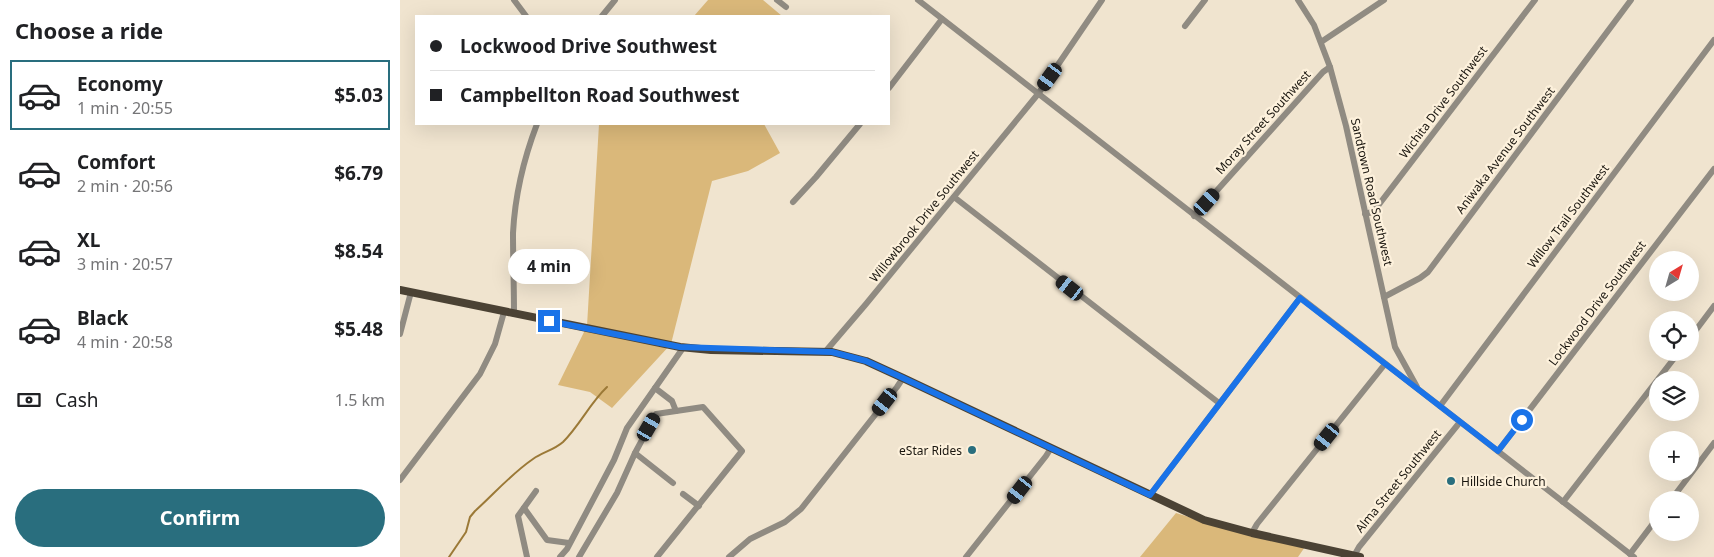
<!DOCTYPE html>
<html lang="en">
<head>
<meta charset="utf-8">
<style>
  :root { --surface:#fff; --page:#f2f2f2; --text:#202124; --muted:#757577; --line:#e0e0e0; --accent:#296e7e }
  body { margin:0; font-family:"Noto Sans",sans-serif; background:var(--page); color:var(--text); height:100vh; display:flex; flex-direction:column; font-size:19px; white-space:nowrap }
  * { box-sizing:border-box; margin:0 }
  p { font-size:16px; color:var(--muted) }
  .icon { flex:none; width:28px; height:28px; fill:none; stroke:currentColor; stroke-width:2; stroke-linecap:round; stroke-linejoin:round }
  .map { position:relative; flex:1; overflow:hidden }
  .drawer { display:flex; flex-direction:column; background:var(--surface); width:400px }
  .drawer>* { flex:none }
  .guide { position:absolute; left:15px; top:15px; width:475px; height:110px; border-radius:0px; box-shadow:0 5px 20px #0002; display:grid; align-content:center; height:110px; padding:0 15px; background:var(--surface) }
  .needle { width:32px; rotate:37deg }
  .controls { position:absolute; left:1249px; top:251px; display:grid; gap:10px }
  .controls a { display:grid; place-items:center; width:50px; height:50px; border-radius:50%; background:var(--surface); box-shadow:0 5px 20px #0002; font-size:25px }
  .end { position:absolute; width:22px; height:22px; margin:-11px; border:6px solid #1a73e8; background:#fff; box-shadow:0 0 0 2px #fff }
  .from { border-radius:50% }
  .bubble { position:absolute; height:35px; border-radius:18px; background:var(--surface); box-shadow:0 5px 20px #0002; font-size:16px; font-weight:700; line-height:35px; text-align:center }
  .car { position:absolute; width:15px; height:30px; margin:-15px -8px; border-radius:6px; box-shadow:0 0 4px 1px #0007; background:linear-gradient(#222 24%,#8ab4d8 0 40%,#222 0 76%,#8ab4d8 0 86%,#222 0) }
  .guide b { display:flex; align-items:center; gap:18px; height:48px; font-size:19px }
  .guide b+b { border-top:1px solid var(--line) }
  .guide i { width:12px; height:12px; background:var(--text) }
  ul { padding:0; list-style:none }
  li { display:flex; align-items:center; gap:15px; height:70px; margin:0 10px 8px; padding:0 5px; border:2px solid transparent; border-radius:0px }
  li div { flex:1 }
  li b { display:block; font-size:19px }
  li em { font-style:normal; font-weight:700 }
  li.on { border-color:var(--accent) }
  li>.icon { width:45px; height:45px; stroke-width:1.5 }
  h2 { padding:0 15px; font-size:22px; line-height:60px }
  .pay { display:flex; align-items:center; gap:12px; height:55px; padding:0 15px; font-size:19px }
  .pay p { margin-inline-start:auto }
  .button { display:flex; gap:10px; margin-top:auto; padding:10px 15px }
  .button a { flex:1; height:58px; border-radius:30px; background:var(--accent); color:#fff; font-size:20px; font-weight:700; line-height:58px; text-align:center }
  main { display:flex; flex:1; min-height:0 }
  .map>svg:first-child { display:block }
  .green { fill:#dab87a }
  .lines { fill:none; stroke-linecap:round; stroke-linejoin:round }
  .stream { stroke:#9b7937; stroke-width:2 }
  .minor { stroke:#908b82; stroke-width:6 }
  .major { stroke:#4b4234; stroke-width:8 }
  .route { stroke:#1a73e8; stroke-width:6 }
  .poi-dot { fill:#296e7e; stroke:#fdf1dc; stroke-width:2 }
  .labels { text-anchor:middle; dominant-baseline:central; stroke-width:4.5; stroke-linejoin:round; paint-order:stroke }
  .street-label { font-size:12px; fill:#1a160f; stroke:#fdf1dc }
  .poi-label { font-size:12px; fill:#1a160f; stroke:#fdf1dc; text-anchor:end }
</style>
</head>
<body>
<main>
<section class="drawer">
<h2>Choose a ride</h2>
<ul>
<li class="on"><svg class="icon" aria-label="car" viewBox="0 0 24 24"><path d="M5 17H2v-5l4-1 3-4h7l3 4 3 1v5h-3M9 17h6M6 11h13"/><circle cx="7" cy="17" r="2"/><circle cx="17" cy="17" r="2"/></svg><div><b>Economy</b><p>1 min · 20:55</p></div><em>$5.03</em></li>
<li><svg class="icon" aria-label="car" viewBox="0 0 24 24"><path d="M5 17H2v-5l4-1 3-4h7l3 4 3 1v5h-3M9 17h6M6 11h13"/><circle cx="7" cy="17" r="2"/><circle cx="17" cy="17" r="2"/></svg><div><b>Comfort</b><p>2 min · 20:56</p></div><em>$6.79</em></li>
<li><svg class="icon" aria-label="car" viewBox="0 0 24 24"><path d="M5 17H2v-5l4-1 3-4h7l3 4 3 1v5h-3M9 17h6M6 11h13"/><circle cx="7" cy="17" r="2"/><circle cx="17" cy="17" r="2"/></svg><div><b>XL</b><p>3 min · 20:57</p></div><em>$8.54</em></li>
<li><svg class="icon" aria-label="car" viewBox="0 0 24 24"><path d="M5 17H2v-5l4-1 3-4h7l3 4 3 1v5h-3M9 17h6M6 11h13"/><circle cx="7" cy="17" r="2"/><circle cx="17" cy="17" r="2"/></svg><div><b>Black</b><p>4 min · 20:58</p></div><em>$5.48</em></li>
</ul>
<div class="pay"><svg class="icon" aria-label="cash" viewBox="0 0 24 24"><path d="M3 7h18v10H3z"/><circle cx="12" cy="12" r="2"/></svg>Cash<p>1.5 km</p></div>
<div class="button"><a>Confirm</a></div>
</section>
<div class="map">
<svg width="1314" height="557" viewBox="0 0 1314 557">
  <rect width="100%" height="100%" fill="#f0e4cf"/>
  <g class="green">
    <polygon points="308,0 363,0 382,16 294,16"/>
    <polygon points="199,124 364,124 380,153 348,171 312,181 271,344 212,408 190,392 158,385 187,326"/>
    <polygon points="776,513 815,525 907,544 898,557 740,557"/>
  </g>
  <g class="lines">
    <path class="stream" d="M49,557l17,-25 4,-15 5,-6c19,-17 36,-37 58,-52 10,-7 21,-9 30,-17 17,-17 27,-39 44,-55"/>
    <g class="minor">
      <polyline points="114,0 126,16"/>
      <polyline points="377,0 386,7"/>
      <polyline points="518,0 1234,557"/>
      <polyline points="898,0 914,25 930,67 946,126 995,347 1017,387"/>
      <polyline points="202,16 215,0"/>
      <polyline points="785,26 805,0"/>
      <polyline points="921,42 984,0"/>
      <polyline points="489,88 542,19"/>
      <polyline points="554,197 819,403"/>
      <polyline points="393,202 416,177 460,124"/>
      <polyline points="965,214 972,212 977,207 1135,0"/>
      <polyline points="794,216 923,72 930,67"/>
      <polyline points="984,297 1020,278 1028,272 1231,0"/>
      <path d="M114,314c0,-27 -1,-55 -1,-81 2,-38 11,-75 24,-109"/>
      <polyline points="0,334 11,292"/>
      <polyline points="1290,338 1314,306"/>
      <polyline points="425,352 466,304 638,94 702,0"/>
      <polyline points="255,388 272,401 276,411"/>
      <polyline points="1040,406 1314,40"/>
      <polyline points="1098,451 1314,169"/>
      <polyline points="235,453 273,483"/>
      <polyline points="0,480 80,374 95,344 104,312"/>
      <polyline points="283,494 299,506"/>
      <polyline points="750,495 900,298"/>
      <polyline points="1271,500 1314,443"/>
      <polyline points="1163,502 1279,352"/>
      <polyline points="124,508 147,540 169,543"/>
      <polyline points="852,533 857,524 985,364"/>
      <polyline points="1230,554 1258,517"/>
      <polyline points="954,556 959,547 1060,422"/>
      <polyline points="127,557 118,516 136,491"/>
      <polyline points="160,557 167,549 214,460 227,428 283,348"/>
      <polyline points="179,557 217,493 235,453 256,414 303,407 342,451 257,557"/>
      <polyline points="329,557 350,539 385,522 401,509 497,387 503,378"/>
      <polyline points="566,557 646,456 651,448"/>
    </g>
    <polyline class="major" points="0,290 280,347 311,350 432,352 466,361 503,378 804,520 852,533 960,557"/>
  </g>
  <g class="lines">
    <polyline class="route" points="149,321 280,347 432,352 466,361 503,378 750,495 900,298 1098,451 1122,420"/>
  </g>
  <g class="poi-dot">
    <circle cx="572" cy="450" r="5"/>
    <circle cx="1051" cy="481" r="5"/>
  </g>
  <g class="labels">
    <g class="street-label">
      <text transform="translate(1043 102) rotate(-53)">Wichita Drive Southwest</text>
      <text transform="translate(863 122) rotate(-48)">Moray Street Southwest</text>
      <text transform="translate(1105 150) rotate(-53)">Aniwaka Avenue Southwest</text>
      <text transform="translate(972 192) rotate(77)">Sandtown Road Southwest</text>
      <text transform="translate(524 216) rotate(-51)">Willowbrook Drive Southwest</text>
      <text transform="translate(1168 216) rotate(-53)">Willow Trail Southwest</text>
      <text transform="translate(1197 303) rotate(-53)">Lockwood Drive Southwest</text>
      <text transform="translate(998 481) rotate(-51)">Alma Street Southwest</text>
    </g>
    <g class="poi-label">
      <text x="562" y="450">eStar Rides</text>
      <text x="1061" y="481" text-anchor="start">Hillside Church</text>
    </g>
  </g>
</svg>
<div class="controls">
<a><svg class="needle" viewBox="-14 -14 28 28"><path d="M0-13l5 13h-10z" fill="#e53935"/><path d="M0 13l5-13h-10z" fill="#757577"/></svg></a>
<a><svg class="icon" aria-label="locate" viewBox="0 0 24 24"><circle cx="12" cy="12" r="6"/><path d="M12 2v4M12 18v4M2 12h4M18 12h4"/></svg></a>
<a><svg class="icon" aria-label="layers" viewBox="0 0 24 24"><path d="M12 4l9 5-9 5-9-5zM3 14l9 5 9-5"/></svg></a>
<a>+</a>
<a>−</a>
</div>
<i class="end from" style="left:1122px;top:420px"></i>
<i class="end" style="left:149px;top:321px"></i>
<div class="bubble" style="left:108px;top:249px;width:82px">4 min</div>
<i class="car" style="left:650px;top:77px;rotate:216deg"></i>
<i class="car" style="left:807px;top:202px;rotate:42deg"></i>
<i class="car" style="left:670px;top:288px;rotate:308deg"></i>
<i class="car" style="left:485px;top:402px;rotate:218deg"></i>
<i class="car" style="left:249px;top:427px;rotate:30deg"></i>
<i class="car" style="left:927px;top:437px;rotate:219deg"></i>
<i class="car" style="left:620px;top:490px;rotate:218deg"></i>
<div class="guide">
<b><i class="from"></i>Lockwood Drive Southwest</b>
<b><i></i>Campbellton Road Southwest</b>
</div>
</div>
</main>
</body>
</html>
